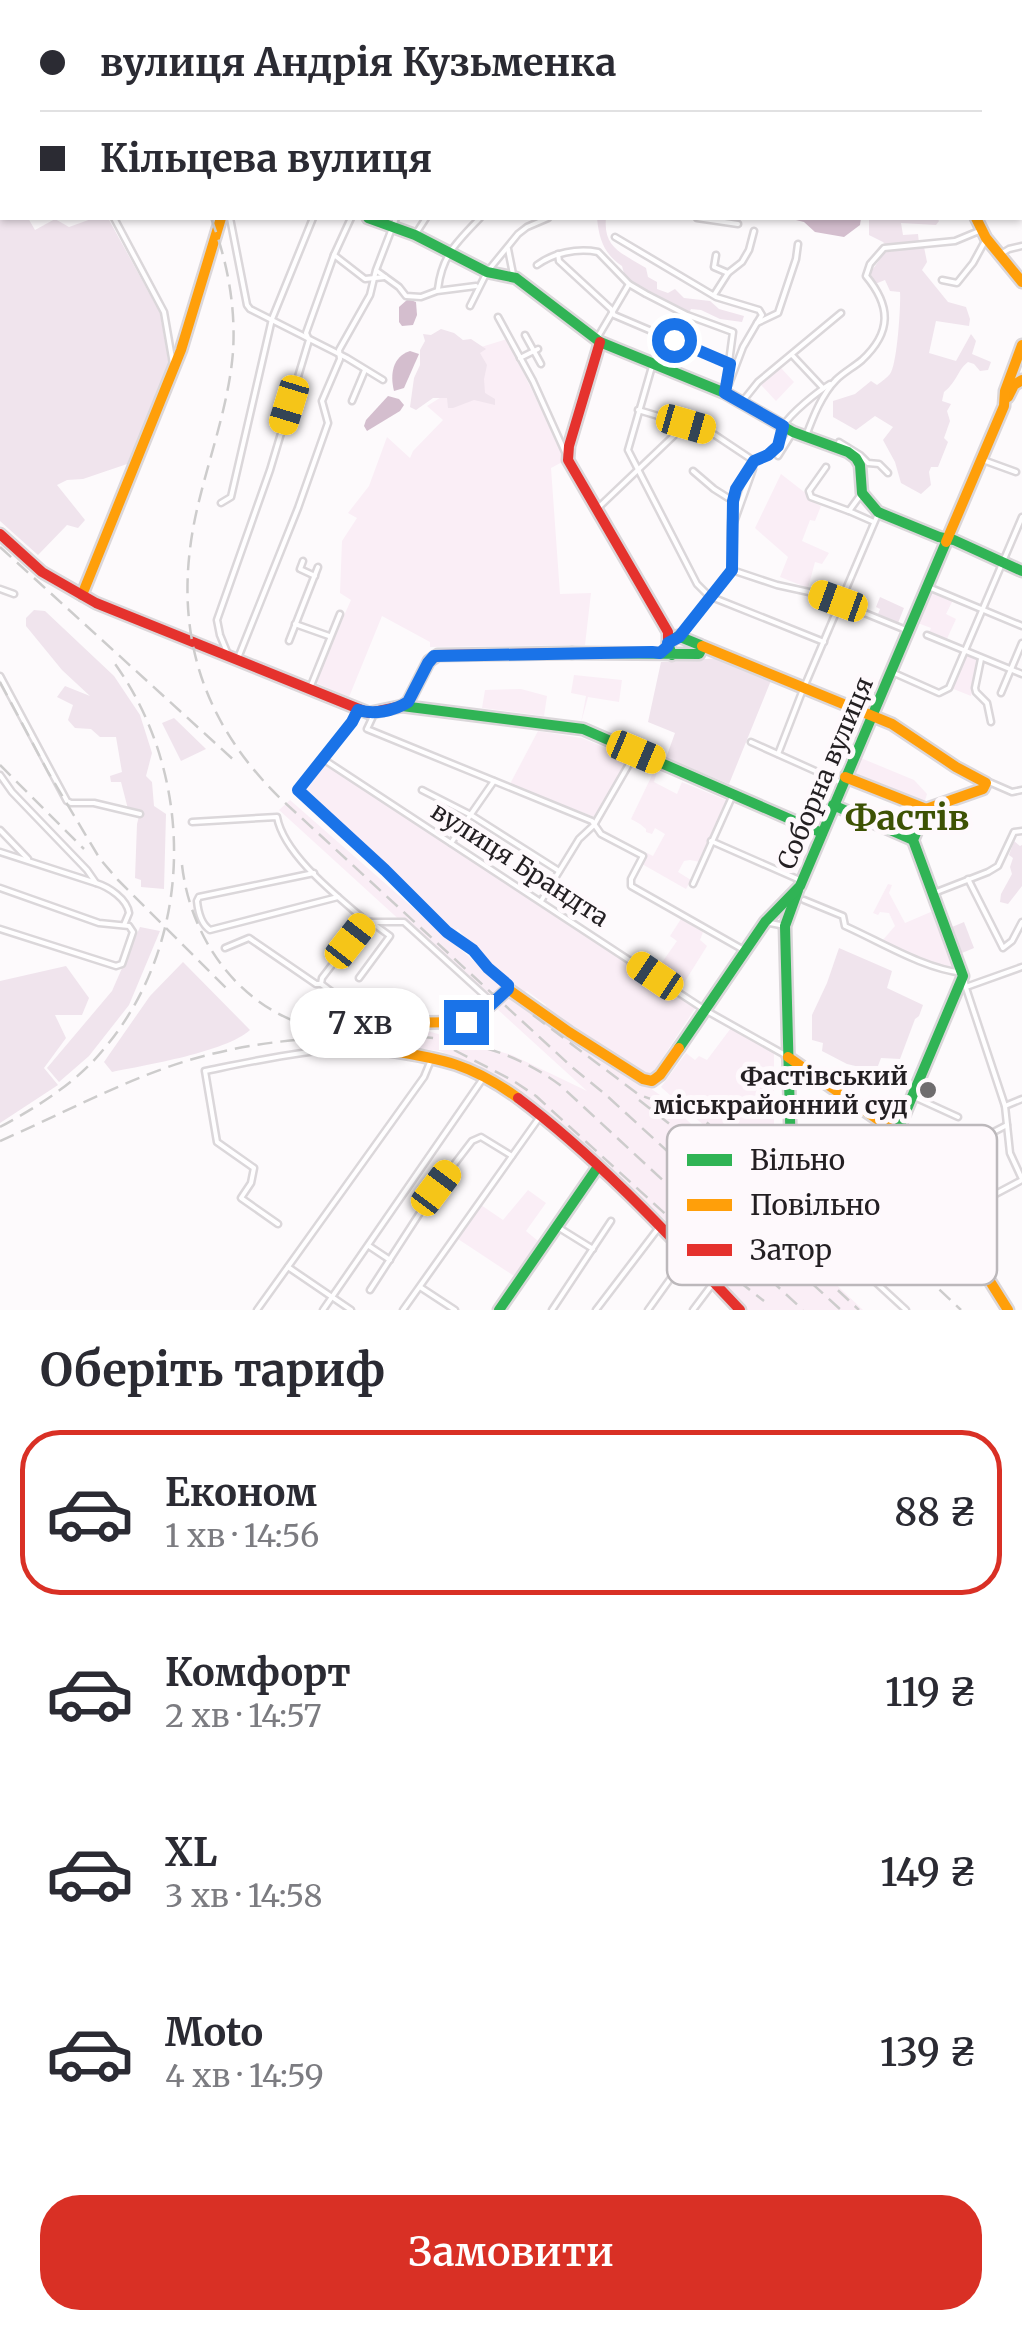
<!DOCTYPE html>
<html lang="uk">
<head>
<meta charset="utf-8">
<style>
  :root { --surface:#fff; --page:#f7f7f7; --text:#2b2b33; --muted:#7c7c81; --line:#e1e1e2; --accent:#d93025 }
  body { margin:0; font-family:Merriweather,serif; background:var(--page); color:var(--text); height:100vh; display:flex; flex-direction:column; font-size:38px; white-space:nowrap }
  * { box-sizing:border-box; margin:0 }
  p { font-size:32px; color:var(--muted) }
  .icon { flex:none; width:55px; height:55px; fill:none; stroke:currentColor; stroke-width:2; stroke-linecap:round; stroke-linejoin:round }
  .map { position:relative; height:1310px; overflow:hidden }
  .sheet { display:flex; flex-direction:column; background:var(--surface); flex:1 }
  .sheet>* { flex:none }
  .hud { position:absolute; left:0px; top:0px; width:1022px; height:220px; box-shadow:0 2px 8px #0004; display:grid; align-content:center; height:220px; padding:0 40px; background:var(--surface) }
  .end { position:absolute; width:45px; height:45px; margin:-22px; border:12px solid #1a73e8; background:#fff; box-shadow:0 0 0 5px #fff }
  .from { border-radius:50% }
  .bubble { position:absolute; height:70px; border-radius:35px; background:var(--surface); box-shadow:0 2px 8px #0004; font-size:32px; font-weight:600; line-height:70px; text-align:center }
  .car { position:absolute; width:30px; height:60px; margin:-30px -15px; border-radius:12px; box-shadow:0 0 8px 2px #0007; background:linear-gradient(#f5c518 24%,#345 0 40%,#f5c518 0 76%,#345 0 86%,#f5c518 0) }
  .hud b { display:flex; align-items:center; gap:35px; height:95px; font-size:38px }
  .hud b+b { border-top:2px solid var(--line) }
  .hud i { width:25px; height:25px; background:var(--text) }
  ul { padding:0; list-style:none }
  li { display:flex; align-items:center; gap:30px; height:165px; margin:0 20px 15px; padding:0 20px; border:5px solid transparent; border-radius:40px }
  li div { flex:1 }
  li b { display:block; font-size:38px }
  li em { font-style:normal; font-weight:600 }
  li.current { border-color:var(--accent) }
  li>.icon { width:90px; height:90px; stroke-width:1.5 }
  h2 { padding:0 40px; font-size:45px; line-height:120px }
  .action { display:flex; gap:20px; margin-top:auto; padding:20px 40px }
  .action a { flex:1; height:115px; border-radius:40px; background:var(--accent); color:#fff; font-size:40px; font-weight:600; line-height:115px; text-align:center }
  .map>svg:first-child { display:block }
  .built { fill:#faeef6 }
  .green { fill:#f0e4ed }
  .water { fill:#d4bece }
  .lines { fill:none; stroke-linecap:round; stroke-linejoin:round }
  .river { stroke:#d4bece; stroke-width:6 }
  .street-casing { stroke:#dbd7da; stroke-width:9 }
  .fast-casing { stroke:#dbd7da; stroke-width:15 }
  .slow-casing { stroke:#dbd7da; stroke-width:15 }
  .jam-casing { stroke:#dbd7da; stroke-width:15 }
  .street { stroke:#fffeff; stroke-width:4 }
  .fast { stroke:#30b455; stroke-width:10 }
  .slow { stroke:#ff9f0a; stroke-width:10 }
  .jam { stroke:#e5322d; stroke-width:10 }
  .rail { stroke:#cdcccc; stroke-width:2.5; stroke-dasharray:15 8; stroke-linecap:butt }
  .route { stroke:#1a73e8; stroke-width:12 }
  .poi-dot { fill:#6f6c6e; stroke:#fef9fc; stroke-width:4 }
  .labels { text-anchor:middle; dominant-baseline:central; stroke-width:10; stroke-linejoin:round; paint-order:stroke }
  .street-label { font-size:25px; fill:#231f22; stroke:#fef9fc }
  .poi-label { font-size:25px; font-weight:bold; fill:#231f22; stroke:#fef9fc; text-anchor:end }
  .district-label { font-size:35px; font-weight:bold; fill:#3d5204; stroke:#fef9fc }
  .key { fill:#fef9fc; stroke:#bcb8bb; stroke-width:2.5 }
  .key-label { font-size:28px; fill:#231f22 }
</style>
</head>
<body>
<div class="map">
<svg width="1022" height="1310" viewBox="0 0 1022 1310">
  <rect width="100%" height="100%" fill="#fdfafc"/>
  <g class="built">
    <polygon points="507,339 566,460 551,468 560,594 591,593 585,645 430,647 430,642 382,616 349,697 314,682 351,600 340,593 342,541 357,518 348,513 369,486 387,437 410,458 413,451 443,420 427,406 446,394 478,348"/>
    <polygon points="781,368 794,382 776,401 761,385"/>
    <polygon points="781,474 808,495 807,499 821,506 815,521 810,520 802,541 829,553 822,564 815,562 808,588 780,577 788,557 755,528"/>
    <polygon points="929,589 953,600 946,614 956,619 945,643 928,635 931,628 915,622"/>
    <polygon points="967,655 980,660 971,696 951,688"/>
    <polygon points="574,675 622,680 619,702 588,697 581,723 586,696 571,693"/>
    <polygon points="521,689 547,696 544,716 482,708 485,690"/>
    <polygon points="538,731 582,738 630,758 597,818 510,784"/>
    <polygon points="856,756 914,780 927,794 923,807 851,778"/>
    <polygon points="325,764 696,1007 652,1074 649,1075 581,1033 545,1008 546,1005 527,991 524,992 488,964 488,959 482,957 458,929 455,931 323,810 305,792"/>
    <polygon points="654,771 657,772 654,782 677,794 682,782 728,801 700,862 690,860 684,861 678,872 691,880 686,889 642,864 647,853 653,856 665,834 655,828 652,834 646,832 646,829 640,824 631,819"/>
    <polygon points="290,800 492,977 660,1095 772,1199 784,1215 787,1238 863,1310 742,1310 703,1265 705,1261 718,1269 573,1135 525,1094 468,1063 440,1051 386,1045 387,1030 424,1030 512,1055 587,1091 279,810"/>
    <polygon points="888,884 892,885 889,893 905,923 933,911 956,970 932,964 883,940 895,926 889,913 880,912 878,915 873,913"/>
    <polygon points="681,919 703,932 700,940 707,946 679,991 654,974 677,941 670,936"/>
    <polygon points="731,1028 774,1052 774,1143 767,1157 755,1167 763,1175 759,1179 748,1165 661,1087 686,1053 695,1060 699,1056 707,1060"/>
    <polygon points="528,1190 546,1203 526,1231 538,1241 514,1276 458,1239 481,1205 503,1220"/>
  </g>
  <g class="green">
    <polygon points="2,209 2,218 28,218 35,230 55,219 69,227 94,218 108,218 160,313 170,371 133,462 83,479 67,480 57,485 85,520 78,528 67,525 38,555 0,521 0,210"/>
    <path d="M597,218h9c-3,30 16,35 40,50l2,9 9,5v7l11,4 7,-4 9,9 26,3 9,8 25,7 -2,6 -22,-3 -19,-9 -10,-1 -2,4 -48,-23 -1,-4 -15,-9 -3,-11c-18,-12 -23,-27 -25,-48z"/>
    <polygon points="869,218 937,218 939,221 936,225 901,223 903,235 918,234 919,243 886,245 883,242 869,235"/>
    <path d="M924,247l3,15 -5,8 26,32 18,5 4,12 -1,7 -33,-5 -7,32 27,8 15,-27 5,7 -4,13 19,8 -3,8 -8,1 -6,-7 -6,-2c-10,7 -11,20 -24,30l-2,9 9,3 -4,7 3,10 -6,17 4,4 -10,25h-7l-2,5 2,13 -10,9 -20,-11 -6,-21 -12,-22 10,-13 -18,-11 -19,14 -23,-13v-16l22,-7 16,-13 6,4c5,-4 10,-7 13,-11 7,-8 11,-69 10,-82l-10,-1 -5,-11 -10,4 -7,-8 17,-24z"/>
    <polygon points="441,329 454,333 463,340 471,339 486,349 480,353 487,365 484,379 485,393 495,399 495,405 474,400 453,408 448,408 447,398 433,398 416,410 410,407 414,378 420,365 420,350 425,341 423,334 431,335"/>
    <polygon points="880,597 904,608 898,623 878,614 880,609 876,607"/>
    <polygon points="34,610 45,611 114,676 140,715 152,753 146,776 152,782 154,806 166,814 164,889 141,887 141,880 135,878 137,824 140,812 128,809 121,782 111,782 110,776 122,772 116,737 100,737 91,729 75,728 68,720 73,705 57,697 65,686 90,696 62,670 26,626 26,618"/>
    <polygon points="721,658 772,678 729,784 666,758 675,733 648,722 661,662"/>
    <polygon points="174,718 206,749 181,761 162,723"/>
    <polygon points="1014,841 1020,846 1022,845 1022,886 1008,904 1000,902 1001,894 1012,874 1010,867 1013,858 1009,855"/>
    <polygon points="964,922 974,948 962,953 952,927"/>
    <polygon points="140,927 160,931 129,1005 89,1056 59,1082 47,1068 112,991"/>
    <polygon points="839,948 892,971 887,988 923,1005 919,1016 915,1019 900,1059 881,1058 876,1071 847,1064 822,1051 823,1043 812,1040 812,1015 827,983"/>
    <path d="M183,962l67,68c-24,22 -104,35 -138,42l-8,-10 46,-66z"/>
    <polygon points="66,966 89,998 82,1015 55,1015 66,1038 44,1068 58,1085 0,1123 0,981"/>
  </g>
  <g class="water">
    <polygon points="788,218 861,218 860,225 844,237 815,232 804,222"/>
    <polygon points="408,299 416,302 417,315 413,325 402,326 399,322 399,307"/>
    <path d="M410,351l9,3 -15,34 -10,3c-4,-16 -2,-34 16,-40z"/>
    <polygon points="388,396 399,399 404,405 400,411 367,431 364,426 366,420"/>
  </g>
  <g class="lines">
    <polyline class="river" points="1020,186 1022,188"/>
    <defs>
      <g id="street">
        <polyline points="170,0 170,2"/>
        <polyline points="542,0 543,2"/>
        <polyline points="777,0 778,2"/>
        <polyline points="877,0 878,2"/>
        <polyline points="919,0 919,2"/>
        <polyline points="236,2 236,0"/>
        <polyline points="286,2 288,0"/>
        <polyline points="369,2 373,0"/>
        <polyline points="435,2 436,0"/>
        <polyline points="473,2 474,0"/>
        <polyline points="508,2 509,0"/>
        <polyline points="963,2 963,0"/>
        <polyline points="0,3 2,8"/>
        <polyline points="1022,109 1022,119"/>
        <polyline points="1020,156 1022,156"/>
        <polyline points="114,218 164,312 173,364"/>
        <polyline points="230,218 247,305 250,309 347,358 383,380"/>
        <polyline points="697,218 738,224"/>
        <polyline points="415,235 426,218"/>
        <polyline points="615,237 716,297 759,310 762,315 757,323"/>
        <polyline points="508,249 513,274"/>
        <polyline points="558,254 559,261 611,309 614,315 729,364"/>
        <polyline points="334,255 365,279 385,277"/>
        <polyline points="716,255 714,267 728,273"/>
        <polyline points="999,255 1009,249 1022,246"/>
        <path d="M537,265c16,-12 40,-17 61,-13l31,32 17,10 41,21 46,17 -8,60"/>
        <polyline points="377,271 399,287 406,296 421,297 437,291 476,286"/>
        <polyline points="942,280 957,283 973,263 985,241"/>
        <path d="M438,289c4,-34 19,-47 42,-71"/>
        <polyline points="714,295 728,273 742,262 749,250 754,231"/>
        <polyline points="470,306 487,272 518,234 527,227 548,218"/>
        <polyline points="498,317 533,381 565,452"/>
        <polyline points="525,335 541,364"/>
        <polyline points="600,341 599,335 629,284"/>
        <polyline points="792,355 823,388"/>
        <polyline points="520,358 538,349"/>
        <polyline points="653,363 628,450 697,584 709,596 824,642"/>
        <polyline points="729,384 743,347 757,323 778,313 796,259 798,244"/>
        <polyline points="352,401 365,370"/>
        <polyline points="742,402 758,382 841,313"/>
        <polyline points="638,410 709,431 754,461"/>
        <path d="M806,436c7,-19 16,-42 30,-56 8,-8 18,-13 26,-20 30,-28 29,-54 4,-84l4,-12 14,-16 71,-7 24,-10"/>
        <polyline points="839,442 860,455 868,463 879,464 888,473"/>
        <polyline points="778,456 793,432"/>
        <polyline points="983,460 1016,472"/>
        <polyline points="826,467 809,491 811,497 849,511"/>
        <polyline points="693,471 714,489 733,501"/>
        <polyline points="862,493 849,511 874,522"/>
        <polyline points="221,503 231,497 272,319 313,218"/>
        <polyline points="599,507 686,424"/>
        <polyline points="733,525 753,469"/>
        <polyline points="303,561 300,569 315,576"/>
        <path d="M732,570c-2,-36 -5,-75 19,-105 7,-8 19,-8 25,-17 5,-6 4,-15 7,-22 8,-13 34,-34 47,-42"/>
        <polyline points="732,570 777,585 818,594 906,630"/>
        <polyline points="926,586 1022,626"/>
        <polyline points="0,589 14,594"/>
        <polyline points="295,624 329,636"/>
        <polyline points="927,635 1022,674"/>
        <polyline points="679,636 732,570"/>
        <polyline points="289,641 318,567"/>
        <polyline points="227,652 220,635 217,620 270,470 309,340 306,333 334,255 351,218"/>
        <polyline points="238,658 298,508 328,423 322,401 340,359 339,350 370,295 376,270 396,218"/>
        <polyline points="981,659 975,688 976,692 987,703 991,722"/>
        <polyline points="894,673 939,693 949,688 1022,517"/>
        <polyline points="0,676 67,801 71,803 94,803 140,814"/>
        <polyline points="310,688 340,614"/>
        <polyline points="1001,693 1022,643"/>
        <polyline points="358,710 352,723 298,790 385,870 447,932 473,950 488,968 504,981 508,988"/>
        <polyline points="375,712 367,729 592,821 601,834 643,856 631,879 631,886 742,949"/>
        <polyline points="751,742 842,783"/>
        <polyline points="778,754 802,692 878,514"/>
        <polyline points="323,759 705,1010 787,1056"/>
        <path d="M0,775l12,17 75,78 9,13c13,4 31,16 33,30l-5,12"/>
        <polyline points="989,782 1012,792 1022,790"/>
        <polyline points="422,790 471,815 559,871"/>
        <path d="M192,822l85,-5c7,38 60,79 89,104"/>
        <polyline points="0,830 28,859"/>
        <polyline points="711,841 802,881"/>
        <polyline points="451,843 494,781"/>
        <polyline points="0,852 96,883"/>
        <path d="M314,873l-115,24 -2,4c1,10 4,23 13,29l128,-33"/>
        <polyline points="968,879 1003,948 1012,941 1022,922"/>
        <polyline points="693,884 732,797"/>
        <polyline points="0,888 99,923 129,926 133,932 122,964 116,966 0,929"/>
        <polyline points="934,893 988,872 998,866 1014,832 1022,831"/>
        <path d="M804,900l39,16 2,10c36,16 79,43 118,47l3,14 56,-20"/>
        <polyline points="541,901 579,839 594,825 636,752"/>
        <polyline points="371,922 404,922 493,1003"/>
        <polyline points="765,922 785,926"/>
        <path d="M225,948l24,-10 67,46h5c19,13 42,35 66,39"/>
        <polyline points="359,978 390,936 371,922"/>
        <polyline points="321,984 322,978 364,923"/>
        <polyline points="966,988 1005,1106 1010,1153 1022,1179"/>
        <polyline points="912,1096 958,1117"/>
        <polyline points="1005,1106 1022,1099"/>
        <polyline points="922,1169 1007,1125"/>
        <polyline points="973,1206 1022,1180"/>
        <path d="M278,1224l-37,-26 10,-15 3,-15 -37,-26 -12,-71c59,-12 120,-26 179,-22"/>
        <polyline points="556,1226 593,1249"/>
        <polyline points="369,1246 390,1260"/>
        <polyline points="860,1259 857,1265 906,1310"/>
        <polyline points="288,1267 351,1310"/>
        <polyline points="420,1287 455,1310"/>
        <polyline points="370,1290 436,1188 472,1141 481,1137 512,1156"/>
        <polyline points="257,1310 424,1077 431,1060"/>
        <polyline points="323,1310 484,1077"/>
        <polyline points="403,1310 539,1118"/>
        <polyline points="552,1310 611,1221"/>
        <polyline points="596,1310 660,1226"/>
        <polyline points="648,1310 688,1254"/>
        <polyline points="693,1310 714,1282"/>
      </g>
      <g id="fast">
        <polyline points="205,0 205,2"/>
        <polyline points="1020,109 1022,109"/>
        <polyline points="368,218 415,235 487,272 516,278 600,342 725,393 793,432 848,452 856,458 860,465 862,493 878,512 939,537 954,540 1022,571"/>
        <polyline points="572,653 699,654 702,648 700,645 678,636 668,643 672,655"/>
        <polyline points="402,706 583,729 822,833"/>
        <polyline points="833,805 913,840"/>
        <polyline points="798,890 785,926 792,1195 799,1209 860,1259 893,1219 898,1130 963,976 913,840 926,809"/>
        <polyline points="679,1048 765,922 800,886 946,542"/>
        <polyline points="499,1310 597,1168"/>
      </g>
      <g id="slow">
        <polyline points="1014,2 1015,0"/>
        <polyline points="976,218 986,238 1022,282"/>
        <polyline points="1008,397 1014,385 1022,380"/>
        <polyline points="946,542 1004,406 1005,391 1022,345"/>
        <polyline points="82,595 181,350 221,218"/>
        <polyline points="702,646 892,724 956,767 986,783 983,789 926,809"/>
        <polyline points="845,777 926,809"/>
        <polyline points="788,1057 897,1133 1008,1310"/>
        <path d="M518,1098c-47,-34 -75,-39 -131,-48l-6,-9 1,-11 5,-7 79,-1 14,-7 28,-26 61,43 74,47 9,2 8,-6 19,-27"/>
      </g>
      <g id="jam">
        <polyline points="600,342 569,446 568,460 668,632 668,643"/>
        <polyline points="0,534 42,572 96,603 369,713 402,706 408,702 429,661 438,655 572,653"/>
        <path d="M518,1098c79,59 154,140 222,212"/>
      </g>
    </defs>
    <use href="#street" class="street-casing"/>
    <use href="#fast" class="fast-casing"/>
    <use href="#slow" class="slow-casing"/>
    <use href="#jam" class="jam-casing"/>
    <use href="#street" class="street"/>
    <use href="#fast" class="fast"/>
    <use href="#slow" class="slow"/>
    <use href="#jam" class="jam"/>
    <g class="rail">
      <polyline points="134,0 134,2"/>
      <polyline points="0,68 2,68"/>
      <path d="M211,218c16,42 25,88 22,134 -4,50 -22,100 -34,149 -29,116 -4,215 83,299l291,268 33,27 235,215"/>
      <polyline points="0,547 237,763"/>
      <polyline points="0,682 48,772 100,859 118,880 227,989"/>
      <polyline points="0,765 84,849"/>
      <path d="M182,865c9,79 63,150 143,165"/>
      <path d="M533,1015l105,79c18,9 39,9 57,18l66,59"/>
      <polyline points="454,1050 512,1080 536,1096 741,1283 764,1301"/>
      <polyline points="639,1100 671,1125 770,1215 811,1265 859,1310"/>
      <path d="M0,1127c37,-20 76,-44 103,-77 93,-109 93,-275 10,-389"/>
      <path d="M0,1141c60,-26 120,-59 183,-79 51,-16 104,-23 158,-25 79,-4 153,-1 219,48l243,225"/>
      <polyline points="906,1258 961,1310"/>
    </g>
  </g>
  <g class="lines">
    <path class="route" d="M466,1022l14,-7 28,-26v-4l-20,-17 -15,-18 -26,-18 -62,-62 -87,-80 54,-68 6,-12c16,5 36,1 50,-8l20,-39 6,-7 218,-4 8,1 8,-7v-3l11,-6 53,-67 1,-69 3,-12 18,-28 14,-6 10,-9 5,-20 -58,-33 5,-29 -56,-24"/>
  </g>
  <circle class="poi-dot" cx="928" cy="1090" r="10"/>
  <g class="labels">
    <g class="street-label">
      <text transform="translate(825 773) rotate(-67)">Соборна вулиця</text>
      <text transform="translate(520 864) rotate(33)">вулиця Брандта</text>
    </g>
    <g class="poi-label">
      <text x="908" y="1076">Фастівський<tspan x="908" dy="29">міськрайонний суд</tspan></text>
    </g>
    <g class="district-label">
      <text x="907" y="818">Фастів</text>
    </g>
  </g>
  <rect x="667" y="1125" width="330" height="160" rx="15" class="key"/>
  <rect x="687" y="1154" width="45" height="12" fill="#30b455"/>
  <rect x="687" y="1199" width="45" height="12" fill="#ff9f0a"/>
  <rect x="687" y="1244" width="45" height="12" fill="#e5322d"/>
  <g class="key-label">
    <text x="750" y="1170">Вільно</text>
    <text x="750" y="1215">Повільно</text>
    <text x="750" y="1260">Затор</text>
  </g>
</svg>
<i class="end from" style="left:674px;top:340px"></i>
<i class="end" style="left:466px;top:1022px"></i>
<div class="bubble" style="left:290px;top:988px;width:140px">7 хв</div>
<i class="car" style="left:289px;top:405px;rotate:197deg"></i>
<i class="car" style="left:686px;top:424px;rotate:106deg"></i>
<i class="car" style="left:838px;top:601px;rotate:290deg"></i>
<i class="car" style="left:636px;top:752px;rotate:113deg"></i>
<i class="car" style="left:350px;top:941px;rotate:38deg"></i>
<i class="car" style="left:655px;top:976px;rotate:304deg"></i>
<i class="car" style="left:436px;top:1188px;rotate:37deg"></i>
<div class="hud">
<b><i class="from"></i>вулиця Андрія Кузьменка</b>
<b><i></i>Кільцева вулиця</b>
</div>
</div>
<section class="sheet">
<h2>Оберіть тариф</h2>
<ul>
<li class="current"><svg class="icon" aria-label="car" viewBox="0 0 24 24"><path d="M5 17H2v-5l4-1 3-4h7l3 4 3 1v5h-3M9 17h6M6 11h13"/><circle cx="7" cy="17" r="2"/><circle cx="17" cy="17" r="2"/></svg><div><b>Економ</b><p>1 хв · 14:56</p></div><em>88 ₴</em></li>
<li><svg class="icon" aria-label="car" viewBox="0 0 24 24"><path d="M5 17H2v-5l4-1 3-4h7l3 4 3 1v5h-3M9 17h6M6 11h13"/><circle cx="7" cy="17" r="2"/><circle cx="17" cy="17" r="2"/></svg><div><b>Комфорт</b><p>2 хв · 14:57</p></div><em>119 ₴</em></li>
<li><svg class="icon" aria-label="car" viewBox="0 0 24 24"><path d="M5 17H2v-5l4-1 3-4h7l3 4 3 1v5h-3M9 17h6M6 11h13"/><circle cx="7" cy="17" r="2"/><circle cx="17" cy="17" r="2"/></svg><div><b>XL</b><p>3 хв · 14:58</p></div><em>149 ₴</em></li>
<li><svg class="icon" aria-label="car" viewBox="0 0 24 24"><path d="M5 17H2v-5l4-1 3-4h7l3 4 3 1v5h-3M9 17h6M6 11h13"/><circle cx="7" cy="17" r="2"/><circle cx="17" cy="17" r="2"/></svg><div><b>Moto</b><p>4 хв · 14:59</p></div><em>139 ₴</em></li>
</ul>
<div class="action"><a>Замовити</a></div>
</section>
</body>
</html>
